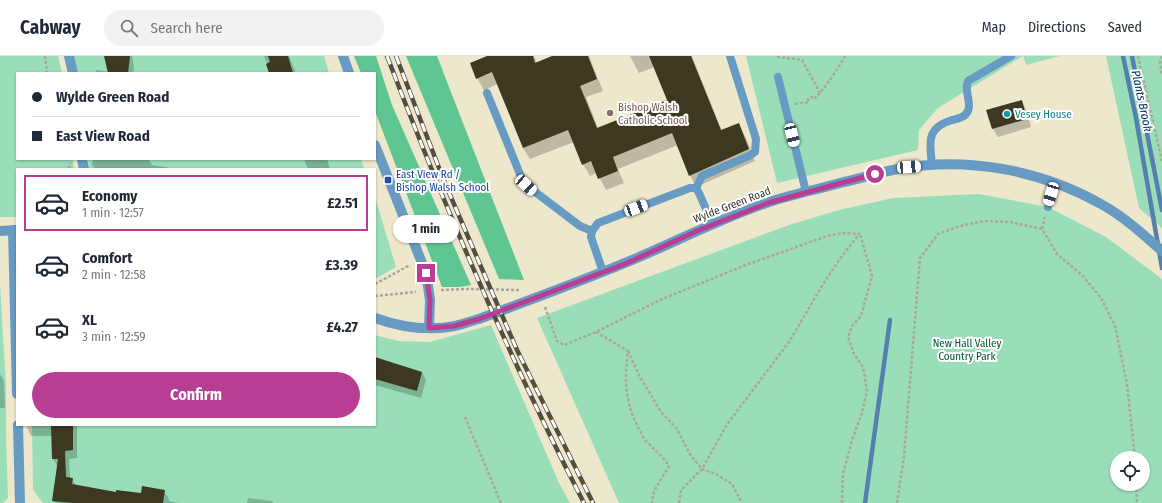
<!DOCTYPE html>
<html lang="en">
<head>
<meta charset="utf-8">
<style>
  :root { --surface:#fff; --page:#f2f2f3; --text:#1f2937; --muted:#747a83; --line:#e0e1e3; --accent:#b73e92 }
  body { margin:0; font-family:"Fira Sans Condensed",sans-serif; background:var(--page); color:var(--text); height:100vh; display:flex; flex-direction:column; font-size:15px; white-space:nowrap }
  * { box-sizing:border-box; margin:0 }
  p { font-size:13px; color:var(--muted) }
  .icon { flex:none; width:22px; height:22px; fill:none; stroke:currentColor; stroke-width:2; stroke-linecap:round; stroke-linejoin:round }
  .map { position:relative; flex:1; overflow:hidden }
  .drawer { position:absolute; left:16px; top:112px; width:360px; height:258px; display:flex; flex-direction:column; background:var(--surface); border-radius:0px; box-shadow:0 1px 3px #0004 }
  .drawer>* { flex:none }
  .banner { position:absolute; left:16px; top:16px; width:360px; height:88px; border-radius:0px; box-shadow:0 1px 3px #0004; display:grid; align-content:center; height:88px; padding:0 16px; background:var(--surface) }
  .buttons { position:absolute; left:1110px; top:395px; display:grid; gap:8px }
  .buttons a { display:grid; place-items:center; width:40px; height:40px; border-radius:50%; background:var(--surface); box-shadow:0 1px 3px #0004; font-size:20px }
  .end { position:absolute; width:18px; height:18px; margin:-9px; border:5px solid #b73e92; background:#fff; box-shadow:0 0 0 2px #fff }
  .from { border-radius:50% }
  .bubble { position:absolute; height:28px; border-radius:14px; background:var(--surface); box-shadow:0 1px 3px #0004; font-size:13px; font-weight:700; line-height:28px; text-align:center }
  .car { position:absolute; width:12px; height:24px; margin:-12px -6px; border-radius:5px; box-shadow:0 0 3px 1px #0007; background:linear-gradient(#fff 24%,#345 0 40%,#fff 0 76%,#345 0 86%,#fff 0) }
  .banner b { display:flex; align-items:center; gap:14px; height:38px; font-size:15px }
  .banner b+b { border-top:1px solid var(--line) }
  .banner i { width:10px; height:10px; background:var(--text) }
  ul { padding:7px 0 0; list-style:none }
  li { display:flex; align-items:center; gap:12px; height:56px; margin:0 8px 6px; padding:0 8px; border:2px solid transparent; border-radius:0px }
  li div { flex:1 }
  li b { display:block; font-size:15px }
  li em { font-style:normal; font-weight:700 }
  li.on { border-color:var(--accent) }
  li>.icon { width:36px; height:36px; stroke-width:1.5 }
  .primary-button { display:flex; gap:8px; margin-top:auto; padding:8px 16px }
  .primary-button a { flex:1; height:46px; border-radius:24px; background:var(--accent); color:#fff; font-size:16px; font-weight:700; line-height:46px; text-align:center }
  header { display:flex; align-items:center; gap:24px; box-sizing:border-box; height:56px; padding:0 20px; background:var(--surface); border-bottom:1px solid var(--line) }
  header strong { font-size:19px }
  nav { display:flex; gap:22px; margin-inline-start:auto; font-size:14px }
  .search { width:280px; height:36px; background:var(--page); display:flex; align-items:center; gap:10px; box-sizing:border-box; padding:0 14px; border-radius:22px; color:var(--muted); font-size:15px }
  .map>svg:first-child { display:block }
  .green { fill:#9adeb9; fill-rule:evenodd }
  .forest { fill:#5fc592 }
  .shadow { fill:#0003 }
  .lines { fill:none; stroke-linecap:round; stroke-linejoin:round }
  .stream { stroke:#557fac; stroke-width:4.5 }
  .building { fill:#3d3921 }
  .path { stroke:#aca892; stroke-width:2.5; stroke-dasharray:3 2; stroke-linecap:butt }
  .service { stroke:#689bc4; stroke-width:8 }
  .minor { stroke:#689bc4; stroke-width:10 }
  .tertiary { stroke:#689bc4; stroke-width:10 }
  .rail-casing { stroke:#524f41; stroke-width:4.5 }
  .rail { stroke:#fff; stroke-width:3; stroke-dasharray:9; stroke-linecap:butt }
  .route { stroke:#b73e92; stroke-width:5 }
  .education-dot { fill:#8d6e63; stroke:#fff; stroke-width:1.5 }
  .culture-dot { fill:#0f9aa8; stroke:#fff; stroke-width:1.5 }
  .transit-dot { fill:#1a4fb4; stroke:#fff; stroke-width:1.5 }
  .labels { text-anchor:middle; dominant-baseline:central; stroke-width:4; stroke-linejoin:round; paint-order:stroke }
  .education-label { font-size:11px; fill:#785e54; stroke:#fff; text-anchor:start }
  .culture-label { font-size:11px; fill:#0d838f; stroke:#fff; text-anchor:start }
  .transit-label { font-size:11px; fill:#164399; stroke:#fff; text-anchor:start }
  .street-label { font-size:11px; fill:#333126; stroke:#fff }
  .park-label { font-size:11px; fill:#005435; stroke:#fff }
  .water-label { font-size:12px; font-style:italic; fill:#073360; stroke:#fff }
</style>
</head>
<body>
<header>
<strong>Cabway</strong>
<div class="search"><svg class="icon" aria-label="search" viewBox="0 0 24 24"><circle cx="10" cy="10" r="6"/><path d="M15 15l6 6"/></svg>Search here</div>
<nav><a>Map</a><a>Directions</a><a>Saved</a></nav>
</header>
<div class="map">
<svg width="1162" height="447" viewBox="0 0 1162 447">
  <rect width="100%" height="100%" fill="#ede8cb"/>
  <g class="green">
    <polygon points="0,0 58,0 62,17 17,17 17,103 73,103 74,113 17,113 17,161 0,161"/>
    <polygon points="74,0 324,0 329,17 78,17"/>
    <polygon points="746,0 1023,0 938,52 919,74 918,94 777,127"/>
    <polygon points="1023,0 1060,0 1026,9"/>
    <polygon points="1106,0 1162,0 1162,172 1139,152"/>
    <polygon points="88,103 361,103 364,113 89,113"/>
    <path d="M979,138l69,13 58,30 56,42v224h-543l-82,-185 252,-93 50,-15 54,-12zM1117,402h26v26h-26z"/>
    <polygon points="375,141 396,211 375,223"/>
    <polygon points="0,228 6,331 6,378 8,442 3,447 0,447"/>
    <polygon points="491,269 559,427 570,447 43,447 33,434 32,369 375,369 375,279 398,285 430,286"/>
  </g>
  <g class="forest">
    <polygon points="354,0 376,0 392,49 471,229 460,231 442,231 375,55 375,17 361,17"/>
    <polygon points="406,0 437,0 524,224 499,223"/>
  </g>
  <g class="shadow">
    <polygon points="105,0 132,0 134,12 133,17 96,17 96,14 109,16"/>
    <polygon points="264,0 289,0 296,17 271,17"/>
    <polygon points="489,0 534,0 537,7 555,0 589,0 603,35 586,41 598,72 668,45 655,11 639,17 630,0 692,0 722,75 738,68 745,80 755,105 696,131 690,119 678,89 618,113 624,127 606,134 597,117 590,120 583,108 574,86 530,103 523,92 498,28 484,34 477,22"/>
    <polygon points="1021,45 1026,53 1031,71 998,81 993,73 988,55"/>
    <polygon points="93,103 136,103 149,104 152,109 177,113 95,113 92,109"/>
    <polygon points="304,103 327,103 330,113 308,113"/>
    <polygon points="375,302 422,316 426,324 421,342 375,329"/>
    <polygon points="0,318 4,325 5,352 0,352"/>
    <polygon points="26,369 77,369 77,402 69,403 70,422 72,423 76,430 117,437 142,438 164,435 169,443 169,445 178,447 55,447 53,444 58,411 53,403 52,380 31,380"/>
    <polygon points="248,442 272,445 273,447 247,447"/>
  </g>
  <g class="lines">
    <g class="stream">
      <polyline points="1123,0 1136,62 1162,212"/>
      <polyline points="1132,0 1162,154"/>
      <polyline points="865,447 890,264"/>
    </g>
  </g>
  <g class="building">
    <polygon points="104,0 130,0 128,17 108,17"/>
    <polygon points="268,0 288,0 293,17 269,17 266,8 270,6"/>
    <polygon points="487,0 533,0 535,7 552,0 588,0 597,23 580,30 597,72 667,44 649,0 691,0 721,74 739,67 749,93 689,120 672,77 613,101 618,115 598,123 591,105 582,109 568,74 523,92 492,16 476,23 470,7"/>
    <polygon points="1022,44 1027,63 992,73 986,54"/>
    <polygon points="375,301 422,316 417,335 375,323"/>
    <polygon points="51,369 73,369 73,394 65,395 66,421 73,422 72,428 116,436 116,434 141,437 142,430 165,434 163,447 73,447 52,445 58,403 52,403"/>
  </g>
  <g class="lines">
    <g class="path">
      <polyline points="45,0 47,17"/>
      <polyline points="778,0 778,1 802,4 820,37"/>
      <polyline points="1138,0 1162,105"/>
      <polyline points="1162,0 1160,7 1162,19"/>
      <path d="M795,48l14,-2 -1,-3 4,-2 2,2c12,-12 22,-27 31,-43"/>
      <polyline points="69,113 70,107"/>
      <polyline points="1042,173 1045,161"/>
      <polyline points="375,228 410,209"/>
      <polyline points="441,234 466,233 520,234"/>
      <polyline points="375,240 416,236"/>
      <polyline points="545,251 557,285 564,289 596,276 660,244 743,210 827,180 843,177 860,178"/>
      <path d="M596,276l32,19c-4,29 -3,53 12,80 2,3 3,7 6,10 8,9 17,15 23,25l-15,25 -2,12"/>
      <polyline points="628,295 640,321 661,356 677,373 691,400 702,413 716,418 732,428 742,447"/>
      <polyline points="465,361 501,447"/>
      <polyline points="1136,428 1137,447"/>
      <polyline points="679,447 681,434 702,413 726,370 789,286 822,230 839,204 859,178"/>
      <polyline points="842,447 843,418 852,384 862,357 867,335 863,311 854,298 848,281 852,270 861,260 872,220 860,178"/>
      <polyline points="897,447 904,400 920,202 938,178 960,170 984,165 1010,166 1042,173 1057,198 1082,219 1101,242 1115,270 1127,328 1135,402"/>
    </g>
    <g class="service">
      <polyline points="778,21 806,136"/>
      <polyline points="487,37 522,123 526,129 580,170 592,175"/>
      <path d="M932,109c-2,-21 -7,-37 20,-45 4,-1 11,-2 14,-6 8,-9 -3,-23 2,-33l43,-25"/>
      <polyline points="696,132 702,120 749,100 755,96 756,83 730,0"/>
      <polyline points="1048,151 1055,126"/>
      <polyline points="603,216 591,181 592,175 598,167 690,132 696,132 699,137 713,169"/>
    </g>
    <g class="minor">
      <polyline points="69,0 73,17"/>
      <polyline points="343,0 349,17"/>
      <polyline points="375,89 426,217 430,244 429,272"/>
      <polyline points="82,103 84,113"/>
      <polyline points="13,174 17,338"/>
      <polyline points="18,369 20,447"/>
    </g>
    <g class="tertiary">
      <polyline points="0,175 17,174"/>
      <path d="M375,262c25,9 54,13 80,8 8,-2 16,-5 24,-7 53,-20 106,-39 158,-61 44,-19 87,-41 132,-56 25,-8 50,-13 75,-20 18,-4 36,-10 54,-13 68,-13 143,1 203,35 22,12 42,30 61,47"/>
    </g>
    <defs>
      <g id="rail">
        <path d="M387,0c58,152 122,302 197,447"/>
        <polyline points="396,0 444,125 517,294 593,447"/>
      </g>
    </defs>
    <use href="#rail" class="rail-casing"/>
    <use href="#rail" class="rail"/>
  </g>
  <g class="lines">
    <polyline class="route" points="426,217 430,244 429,272 454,270 479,263 625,208 697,175 768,147 875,118"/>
  </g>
  <circle class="education-dot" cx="610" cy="57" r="4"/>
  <circle class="culture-dot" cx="1007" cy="58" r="4"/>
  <rect class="transit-dot" x="384" y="120" width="8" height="8" rx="2"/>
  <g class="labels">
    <g class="education-label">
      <text x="618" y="51">Bishop Walsh<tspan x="618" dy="13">Catholic School</tspan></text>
    </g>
    <g class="culture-label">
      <text x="1015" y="58">Vesey House</text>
    </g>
    <g class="transit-label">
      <text x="396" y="118">East View Rd /<tspan x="396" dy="13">Bishop Walsh School</tspan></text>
    </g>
    <g class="street-label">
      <text transform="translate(732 149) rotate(-21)">Wylde Green Road</text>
    </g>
    <g class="park-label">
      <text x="967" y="287">New Hall Valley<tspan x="967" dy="13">Country Park</tspan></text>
    </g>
    <g class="water-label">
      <text transform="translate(1142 45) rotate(78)">Plants Brook</text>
    </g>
  </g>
</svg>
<div class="buttons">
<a><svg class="icon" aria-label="locate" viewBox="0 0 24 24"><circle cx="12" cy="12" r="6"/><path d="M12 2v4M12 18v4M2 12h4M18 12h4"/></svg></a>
</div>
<i class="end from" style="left:875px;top:118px"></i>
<i class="end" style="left:426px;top:217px"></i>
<div class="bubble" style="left:393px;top:159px;width:66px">1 min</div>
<i class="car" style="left:792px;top:79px;rotate:166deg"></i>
<i class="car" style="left:909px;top:111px;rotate:86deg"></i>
<i class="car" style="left:526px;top:129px;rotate:132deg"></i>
<i class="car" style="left:1051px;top:138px;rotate:197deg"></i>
<i class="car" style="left:636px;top:152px;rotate:69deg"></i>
<div class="banner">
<b><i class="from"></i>Wylde Green Road</b>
<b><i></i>East View Road</b>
</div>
<section class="drawer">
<ul>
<li class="on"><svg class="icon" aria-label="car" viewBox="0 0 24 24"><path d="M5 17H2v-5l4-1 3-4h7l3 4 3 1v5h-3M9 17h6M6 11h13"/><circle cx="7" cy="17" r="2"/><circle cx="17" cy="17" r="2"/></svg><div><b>Economy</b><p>1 min · 12:57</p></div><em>£2.51</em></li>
<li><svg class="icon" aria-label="car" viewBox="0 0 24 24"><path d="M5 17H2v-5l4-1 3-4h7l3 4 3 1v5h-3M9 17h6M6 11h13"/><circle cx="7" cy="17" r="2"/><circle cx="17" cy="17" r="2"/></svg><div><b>Comfort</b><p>2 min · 12:58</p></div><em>£3.39</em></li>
<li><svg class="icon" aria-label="car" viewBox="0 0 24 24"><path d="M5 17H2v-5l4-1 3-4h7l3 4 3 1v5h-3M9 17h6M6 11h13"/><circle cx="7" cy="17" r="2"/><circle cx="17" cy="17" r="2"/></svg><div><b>XL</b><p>3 min · 12:59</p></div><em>£4.27</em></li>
</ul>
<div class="primary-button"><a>Confirm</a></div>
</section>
</div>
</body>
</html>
